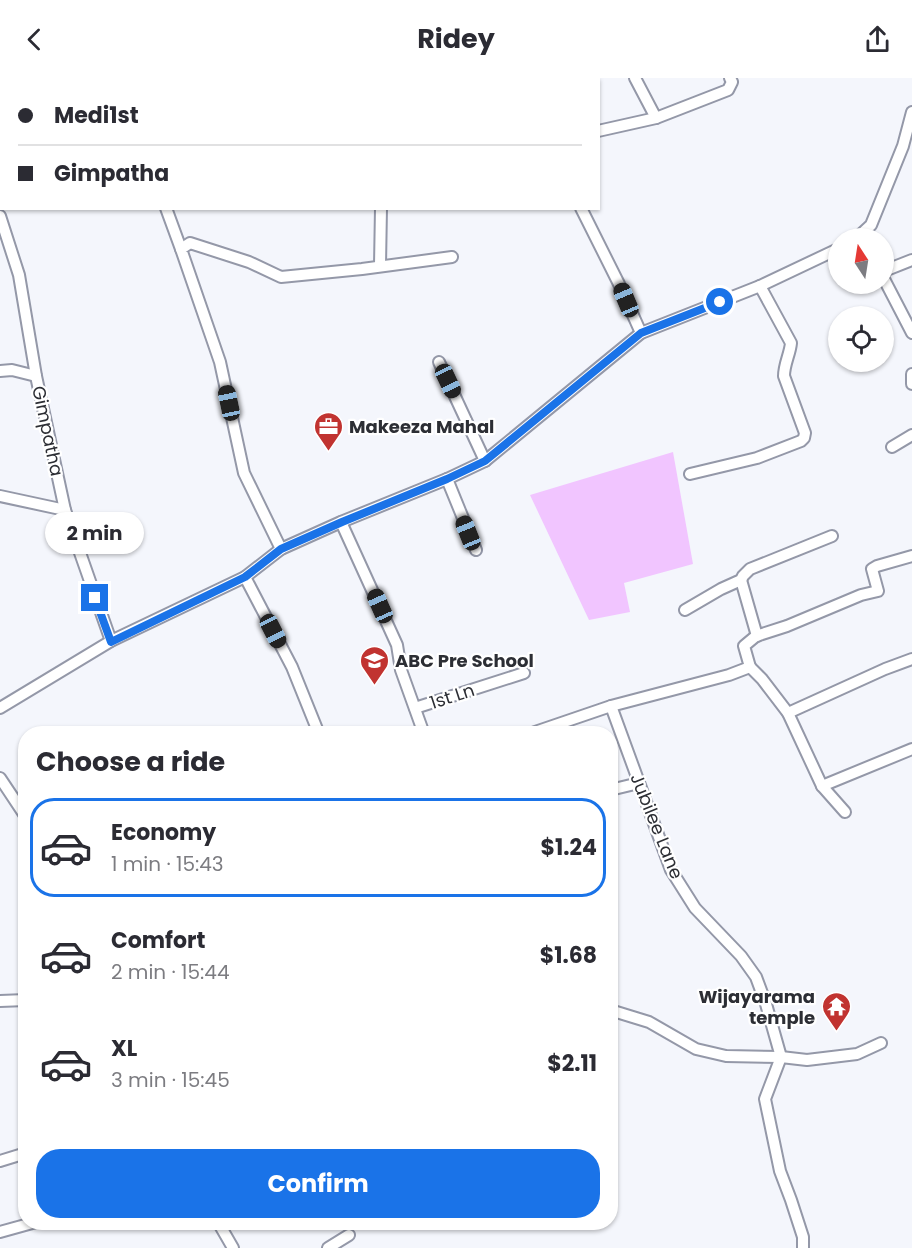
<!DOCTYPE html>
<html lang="en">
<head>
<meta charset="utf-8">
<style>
  :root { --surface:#fff; --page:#f2f2f3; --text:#2b2b33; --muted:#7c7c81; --line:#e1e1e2; --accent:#1a73e8 }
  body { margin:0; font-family:Poppins,sans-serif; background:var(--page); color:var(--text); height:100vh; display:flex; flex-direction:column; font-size:22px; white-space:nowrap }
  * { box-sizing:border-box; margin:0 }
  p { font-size:20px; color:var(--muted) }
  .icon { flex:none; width:33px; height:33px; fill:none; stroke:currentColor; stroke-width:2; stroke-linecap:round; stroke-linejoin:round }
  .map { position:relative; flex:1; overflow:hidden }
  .side { position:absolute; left:18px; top:648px; width:600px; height:504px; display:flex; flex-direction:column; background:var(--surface); border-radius:24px; box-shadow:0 2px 4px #0004 }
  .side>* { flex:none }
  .hud { position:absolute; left:0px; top:0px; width:600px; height:132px; box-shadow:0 2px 4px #0004; display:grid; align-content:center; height:132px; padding:0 18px; background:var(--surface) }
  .needle { width:39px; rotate:348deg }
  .buttons { position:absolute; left:828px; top:150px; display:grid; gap:12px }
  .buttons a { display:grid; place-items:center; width:66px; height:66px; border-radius:50%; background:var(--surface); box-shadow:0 2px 4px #0004; font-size:30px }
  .end { position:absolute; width:27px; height:27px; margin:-14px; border:8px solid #1a73e8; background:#fff; box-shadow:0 0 0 3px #fff }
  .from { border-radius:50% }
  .bubble { position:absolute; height:42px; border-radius:21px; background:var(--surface); box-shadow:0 2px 4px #0004; font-size:20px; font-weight:700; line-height:42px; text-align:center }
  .car { position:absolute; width:18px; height:36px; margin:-18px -9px; border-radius:8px; box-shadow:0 0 4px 2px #0007; background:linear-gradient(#222 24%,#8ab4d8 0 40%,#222 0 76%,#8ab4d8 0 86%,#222 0) }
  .hud b { display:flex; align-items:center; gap:21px; height:57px; font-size:22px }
  .hud b+b { border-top:2px solid var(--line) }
  .hud i { width:15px; height:15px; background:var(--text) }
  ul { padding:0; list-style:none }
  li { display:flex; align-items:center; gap:18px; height:99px; margin:0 12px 9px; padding:0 6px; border:3px solid transparent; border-radius:24px }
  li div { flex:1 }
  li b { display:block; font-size:22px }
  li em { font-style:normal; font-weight:700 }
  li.selected { border-color:var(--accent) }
  li>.icon { width:54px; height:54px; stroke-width:1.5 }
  h2 { padding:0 18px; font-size:27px; line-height:72px }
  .action { display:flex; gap:12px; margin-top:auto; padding:12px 18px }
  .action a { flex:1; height:69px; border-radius:24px; background:var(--accent); color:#fff; font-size:24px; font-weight:700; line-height:69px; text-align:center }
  header { display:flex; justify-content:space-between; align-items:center; height:78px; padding:0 18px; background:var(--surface); font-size:27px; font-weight:700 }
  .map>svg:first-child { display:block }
  .green { fill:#f1c5ff }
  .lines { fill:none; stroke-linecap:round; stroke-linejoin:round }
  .street-casing { stroke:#9498a8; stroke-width:14 }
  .street { stroke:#fff; stroke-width:10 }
  .route { stroke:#1a73e8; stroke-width:8 }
  .labels { text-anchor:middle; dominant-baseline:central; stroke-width:4.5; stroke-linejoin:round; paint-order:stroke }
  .poi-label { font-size:18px; font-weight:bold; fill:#2c2e34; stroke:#fff; text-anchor:start }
  .street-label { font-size:18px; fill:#2c2e34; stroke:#fff }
</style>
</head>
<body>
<header><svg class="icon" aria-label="back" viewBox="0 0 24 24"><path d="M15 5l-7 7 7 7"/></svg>Ridey<svg class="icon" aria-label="share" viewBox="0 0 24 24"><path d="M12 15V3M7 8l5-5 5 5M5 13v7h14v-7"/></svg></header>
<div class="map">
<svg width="912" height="1170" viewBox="0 0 912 1170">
  <rect width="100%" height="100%" fill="#f4f6fc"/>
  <polygon class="green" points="673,374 693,486 624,505 630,534 589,542 530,417"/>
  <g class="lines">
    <defs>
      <g id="street">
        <polyline points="206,0 206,2"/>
        <polyline points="367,0 367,2"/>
        <polyline points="635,0 656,40"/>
        <polyline points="598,53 656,40 728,12 732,4 730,0"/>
        <polyline points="0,96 2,95"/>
        <polyline points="166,130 181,171"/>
        <polyline points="581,130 619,206 641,255"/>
        <polyline points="0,138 19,197 36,298 65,432 111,563"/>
        <polyline points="857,160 871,147 903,68 912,34"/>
        <polyline points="380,187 381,130"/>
        <polyline points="884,193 912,182"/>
        <polyline points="884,201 912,255"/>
        <polyline points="439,284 485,383"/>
        <polyline points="0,293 12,292 36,298"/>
        <polyline points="912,296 912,306"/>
        <polyline points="892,369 912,357"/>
        <path d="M690,396l67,-16 44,-17 3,-3 1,-5 -21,-57c0,-12 6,-22 7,-33l-31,-57"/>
        <polyline points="447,401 476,472"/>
        <polyline points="0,418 65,432"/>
        <polyline points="341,444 397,567 401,592 424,656"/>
        <polyline points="281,471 244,395 220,284 181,171 190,165 249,184 281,199 362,191 452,179"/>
        <polyline points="245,499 292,589 319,656"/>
        <polyline points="741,502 757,558"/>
        <polyline points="685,532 721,511 741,502 743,498 750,491 832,458"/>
        <polyline points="750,589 762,601 788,635 822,708 845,734"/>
        <polyline points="611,628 729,597 750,589 744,568 756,558 787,548 861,517 878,513 872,491 877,488 912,478"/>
        <polyline points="0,630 111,563 245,499 281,471 341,444 447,401 485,383 641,255 760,208 838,171"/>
        <polyline points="415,630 524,595"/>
        <polyline points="788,635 885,591 912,581"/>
        <polyline points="529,656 611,628 671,792 695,830 741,878 756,899 766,926 781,979 765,1021 780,1093 791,1122 803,1159 803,1170"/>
        <polyline points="0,700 26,739"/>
        <polyline points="822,708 912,671"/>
        <polyline points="610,712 639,705"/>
        <polyline points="0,923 26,922"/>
        <polyline points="610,932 649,944 696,971 726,978 781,979 807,982 857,976 881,965"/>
        <polyline points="0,1083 26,1075"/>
        <polyline points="218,1144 233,1170"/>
        <polyline points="0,1154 36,1144"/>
        <polyline points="328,1170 349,1157"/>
      </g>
    </defs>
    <use href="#street" class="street-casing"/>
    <use href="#street" class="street"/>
  </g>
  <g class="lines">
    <polyline class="route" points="95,520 111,564 245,499 281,471 342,444 447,401 485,383 641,255 720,224"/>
  </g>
  <defs>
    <symbol id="office-pin" viewBox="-11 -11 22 30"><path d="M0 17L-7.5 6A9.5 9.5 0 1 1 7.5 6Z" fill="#c13330" stroke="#fff"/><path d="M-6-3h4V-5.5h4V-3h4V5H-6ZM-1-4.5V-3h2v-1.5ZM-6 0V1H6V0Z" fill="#fff"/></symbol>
    <symbol id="school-pin" viewBox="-11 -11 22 30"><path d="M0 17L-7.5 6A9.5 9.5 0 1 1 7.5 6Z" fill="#c13330" stroke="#fff"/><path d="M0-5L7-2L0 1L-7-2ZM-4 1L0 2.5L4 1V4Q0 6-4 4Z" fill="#fff"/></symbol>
    <symbol id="temple-pin" viewBox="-11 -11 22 30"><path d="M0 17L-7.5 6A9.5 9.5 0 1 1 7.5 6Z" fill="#c13330" stroke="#fff"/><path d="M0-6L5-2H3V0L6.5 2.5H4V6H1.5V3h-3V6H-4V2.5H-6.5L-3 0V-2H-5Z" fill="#fff"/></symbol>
  </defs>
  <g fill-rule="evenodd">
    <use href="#office-pin" x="312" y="332" width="33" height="45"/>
    <use href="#school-pin" x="358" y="566" width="33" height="45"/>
    <use href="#temple-pin" x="820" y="912" width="33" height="45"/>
  </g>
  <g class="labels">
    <g class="poi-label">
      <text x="349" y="348">Makeeza Mahal</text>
      <text x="395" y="582">ABC Pre School</text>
      <text x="815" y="918" text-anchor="end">Wijayarama<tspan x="815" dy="21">temple</tspan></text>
    </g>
    <g class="street-label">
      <text transform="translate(48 353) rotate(78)">Gimpatha</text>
      <text transform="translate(452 618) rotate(-18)">1st Ln</text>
      <text transform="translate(657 748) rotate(68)">Jubilee Lane</text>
    </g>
  </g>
</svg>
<div class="buttons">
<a><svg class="needle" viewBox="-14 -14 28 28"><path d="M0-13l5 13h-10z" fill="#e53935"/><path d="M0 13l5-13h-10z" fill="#7c7c81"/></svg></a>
<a><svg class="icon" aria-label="locate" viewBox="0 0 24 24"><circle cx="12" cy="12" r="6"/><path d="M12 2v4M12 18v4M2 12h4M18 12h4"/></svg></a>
</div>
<i class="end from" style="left:720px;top:224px"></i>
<i class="end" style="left:95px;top:520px"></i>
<div class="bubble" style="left:45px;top:434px;width:99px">2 min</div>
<i class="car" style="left:626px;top:222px;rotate:337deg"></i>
<i class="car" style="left:448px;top:303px;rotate:155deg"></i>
<i class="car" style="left:229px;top:325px;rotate:348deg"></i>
<i class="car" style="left:468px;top:455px;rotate:338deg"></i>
<i class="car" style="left:380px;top:528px;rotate:336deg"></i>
<i class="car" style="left:273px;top:553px;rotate:153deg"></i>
<div class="hud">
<b><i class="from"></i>Medi1st</b>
<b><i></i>Gimpatha</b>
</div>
<section class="side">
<h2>Choose a ride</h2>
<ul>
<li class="selected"><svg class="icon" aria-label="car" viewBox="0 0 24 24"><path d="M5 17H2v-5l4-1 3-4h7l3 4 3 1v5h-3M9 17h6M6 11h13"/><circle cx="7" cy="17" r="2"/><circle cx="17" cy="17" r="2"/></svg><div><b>Economy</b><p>1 min · 15:43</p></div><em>$1.24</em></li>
<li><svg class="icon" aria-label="car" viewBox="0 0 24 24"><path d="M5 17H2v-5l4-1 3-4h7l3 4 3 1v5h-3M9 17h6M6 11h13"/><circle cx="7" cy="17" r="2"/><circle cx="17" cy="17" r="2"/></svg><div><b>Comfort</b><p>2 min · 15:44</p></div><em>$1.68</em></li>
<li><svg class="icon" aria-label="car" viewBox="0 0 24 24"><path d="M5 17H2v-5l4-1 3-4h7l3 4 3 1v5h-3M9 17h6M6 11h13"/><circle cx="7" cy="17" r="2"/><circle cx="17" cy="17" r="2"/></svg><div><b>XL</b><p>3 min · 15:45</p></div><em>$2.11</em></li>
</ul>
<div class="action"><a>Confirm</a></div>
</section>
</div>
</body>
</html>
